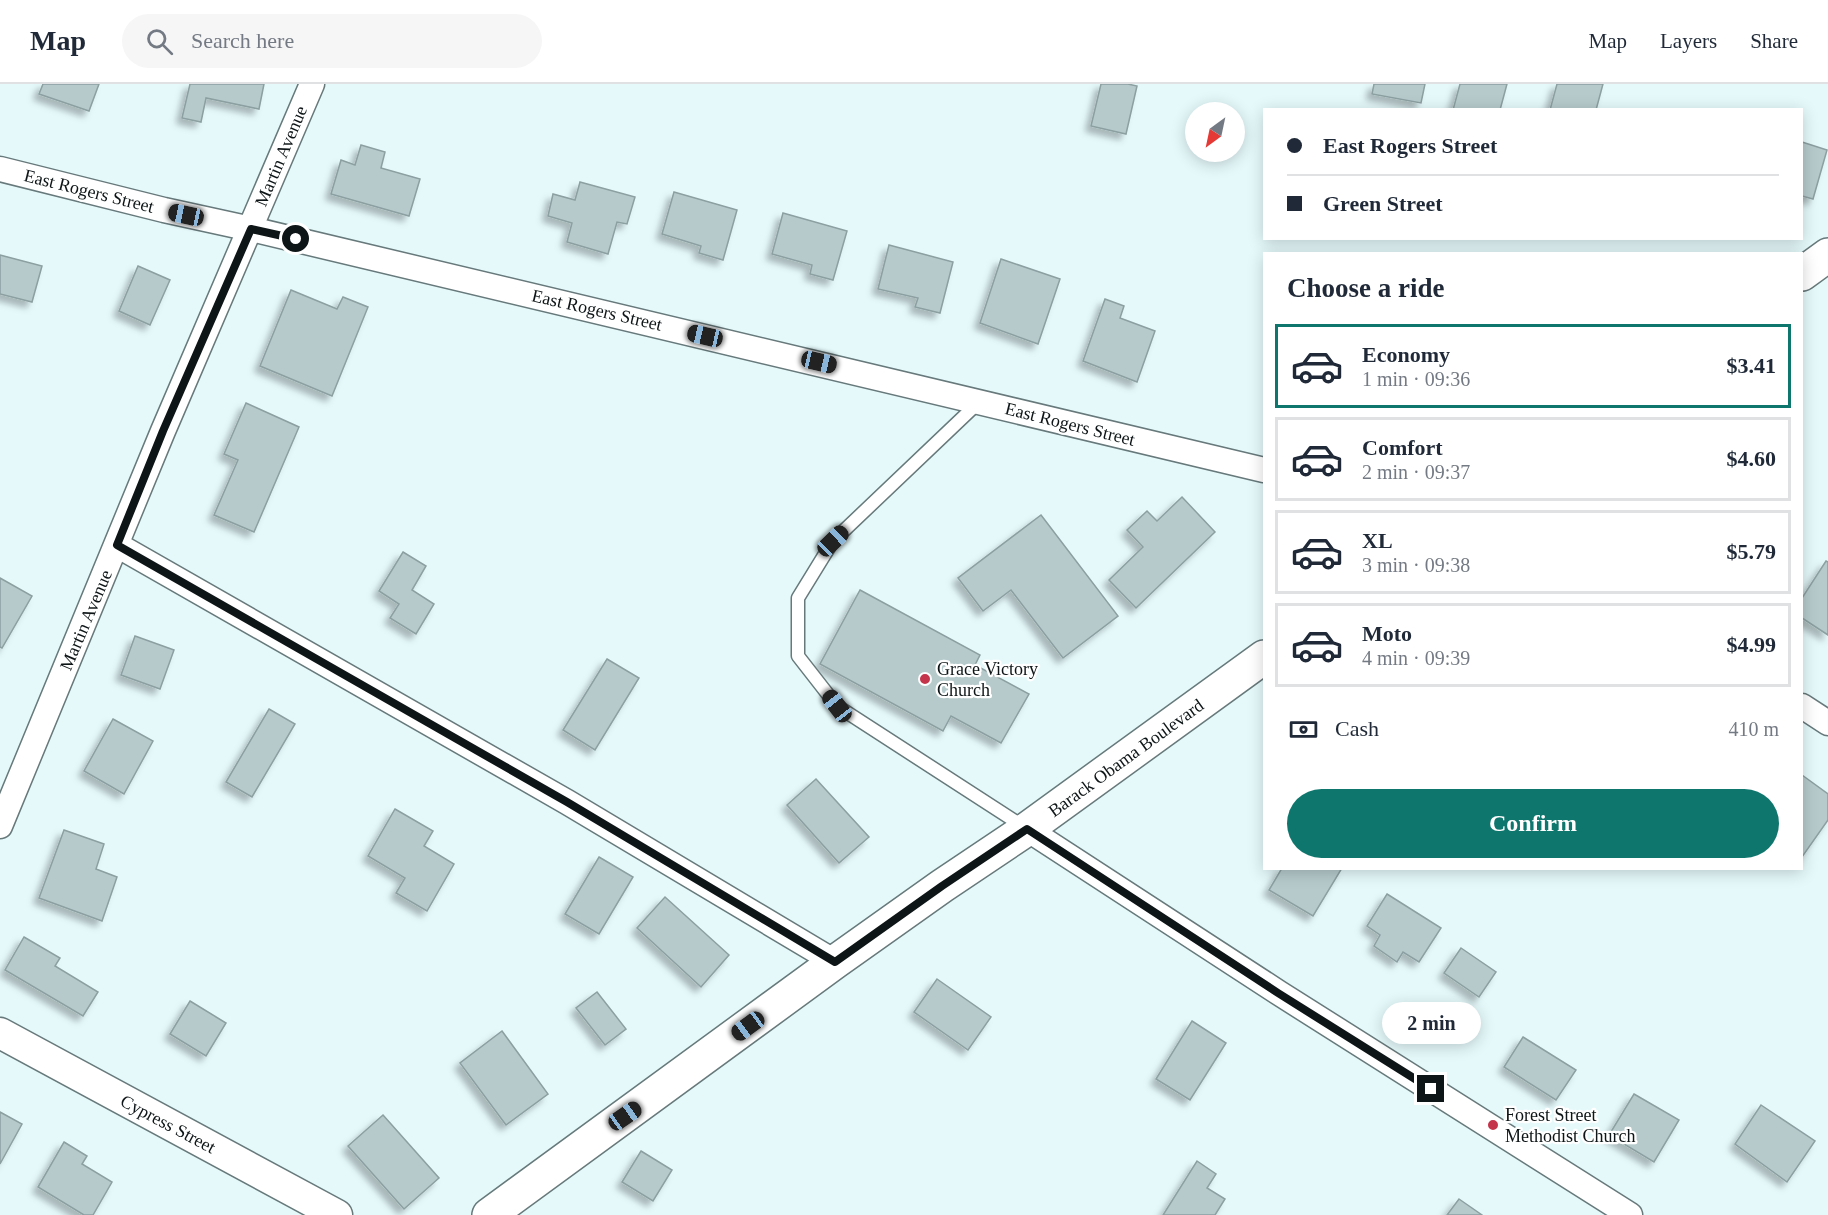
<!DOCTYPE html>
<html lang="en">
<head>
<meta charset="utf-8">
<style>
  :root { --surface:#fff; --page:#f6f6f7; --text:#1f2937; --muted:#747a83; --line:#e0e1e3; --accent:#0f766e }
  body { margin:0; font-family:"Times New Roman",serif; background:var(--page); color:var(--text); height:100vh; display:flex; flex-direction:column; font-size:22px; white-space:nowrap }
  * { box-sizing:border-box; margin:0 }
  p { font-size:20px; color:var(--muted) }
  .icon { flex:none; width:33px; height:33px; fill:none; stroke:currentColor; stroke-width:2; stroke-linecap:round; stroke-linejoin:round }
  .map { position:relative; flex:1; overflow:hidden }
  .side { position:absolute; left:1263px; top:168px; width:540px; height:618px; display:flex; flex-direction:column; background:var(--surface); border-radius:0px; box-shadow:0 3px 15px #0003 }
  .side>* { flex:none }
  .banner { position:absolute; left:1263px; top:24px; width:540px; height:132px; border-radius:0px; box-shadow:0 3px 15px #0003; display:grid; align-content:center; height:132px; padding:0 24px; background:var(--surface) }
  .needle { width:39px; rotate:213deg }
  .fabs { position:absolute; left:1185px; top:18px; display:grid; gap:12px }
  .fabs a { display:grid; place-items:center; width:60px; height:60px; border-radius:50%; background:var(--surface); box-shadow:0 3px 15px #0003; font-size:30px }
  .end { position:absolute; width:27px; height:27px; margin:-14px; border:8px solid #0e1516; background:#fff; box-shadow:0 0 0 3px #fff }
  .from { border-radius:50% }
  .bubble { position:absolute; height:42px; border-radius:21px; background:var(--surface); box-shadow:0 3px 15px #0003; font-size:20px; font-weight:800; line-height:42px; text-align:center }
  .car { position:absolute; width:18px; height:36px; margin:-18px -9px; border-radius:8px; box-shadow:0 0 4px 2px #0007; background:linear-gradient(#222 24%,#8ab4d8 0 40%,#222 0 76%,#8ab4d8 0 86%,#222 0) }
  .banner b { display:flex; align-items:center; gap:21px; height:57px; font-size:22px }
  .banner b+b { border-top:2px solid var(--line) }
  .banner i { width:15px; height:15px; background:var(--text) }
  ul { padding:0; list-style:none }
  li { display:flex; align-items:center; gap:18px; height:84px; margin:0 12px 9px; padding:0 12px; border:3px solid var(--line); border-radius:0px }
  li div { flex:1 }
  li b { display:block; font-size:22px }
  li em { font-style:normal; font-weight:800 }
  li.on { border-color:var(--accent) }
  li>.icon { width:54px; height:54px; stroke-width:1.5 }
  h2 { padding:0 24px; font-size:27px; line-height:72px }
  .pay { display:flex; align-items:center; gap:15px; height:66px; padding:0 24px; font-size:22px }
  .pay p { margin-inline-start:auto }
  .primary-button { display:flex; gap:12px; margin-top:auto; padding:12px 24px }
  .primary-button a { flex:1; height:69px; border-radius:36px; background:var(--accent); color:#fff; font-size:24px; font-weight:800; line-height:69px; text-align:center }
  header { display:flex; align-items:center; gap:36px; box-sizing:border-box; height:84px; padding:0 30px; background:var(--surface); border-bottom:2px solid var(--line) }
  header strong { font-size:28px }
  nav { display:flex; gap:33px; margin-inline-start:auto; font-size:21px }
  .search { width:420px; height:54px; background:var(--page); display:flex; align-items:center; gap:15px; box-sizing:border-box; padding:0 21px; border-radius:33px; color:var(--muted); font-size:22px }
  .map>svg:first-child { display:block }
  .building { fill:#b6cacc; stroke:#8c9fa1; stroke-width:1.5; filter:url(#shadow) }
  .lines { fill:none; stroke-linecap:round; stroke-linejoin:round }
  .service-casing { stroke:#67797b; stroke-width:15 }
  .minor-casing { stroke:#67797b; stroke-width:27 }
  .tertiary-casing { stroke:#67797b; stroke-width:33 }
  .secondary-casing { stroke:#67797b; stroke-width:36 }
  .service { stroke:#fff; stroke-width:12 }
  .minor { stroke:#fff; stroke-width:24 }
  .tertiary { stroke:#fff; stroke-width:30 }
  .secondary { stroke:#fff; stroke-width:33 }
  .route { stroke:#0e1516; stroke-width:8 }
  .poi-dot { fill:#c4344a; stroke:#fff; stroke-width:2 }
  .labels { text-anchor:middle; dominant-baseline:central; stroke-width:4.5; stroke-linejoin:round; paint-order:stroke }
  .street-label { font-size:18px; fill:#0e1516; stroke:#fff }
  .poi-label { font-size:18px; fill:#0e1516; stroke:#fff; text-anchor:start }
</style>
</head>
<body>
<header>
<strong>Map</strong>
<div class="search"><svg class="icon" aria-label="search" viewBox="0 0 24 24"><circle cx="10" cy="10" r="6"/><path d="M15 15l6 6"/></svg>Search here</div>
<nav><a>Map</a><a>Layers</a><a>Share</a></nav>
</header>
<div class="map">
<svg width="1828" height="1131" viewBox="0 0 1828 1131">
  <defs>
    <filter id="shadow"><feDropShadow dx="-5.5" dy="5.5" stdDeviation="3" flood-color="#0004"/></filter>
  </defs>
  <rect width="100%" height="100%" fill="#e5f9fb"/>
  <g class="building">
    <polygon points="43,0 99,0 89,27 39,10"/>
    <polygon points="190,0 264,0 259,25 206,14 201,38 182,34"/>
    <polygon points="1101,0 1128,0 1137,2 1126,50 1091,42"/>
    <polygon points="1374,0 1425,0 1421,19 1372,10"/>
    <polygon points="1460,0 1507,0 1500,26 1453,26"/>
    <polygon points="1557,0 1603,0 1596,26 1550,26"/>
    <polygon points="1802,58 1827,66 1813,115 1802,112"/>
    <polygon points="361,61 385,68 381,84 420,95 409,132 331,110 341,76 355,81"/>
    <polygon points="580,98 635,113 627,140 617,138 608,170 567,158 572,139 548,132 553,110 575,116"/>
    <polygon points="674,108 737,126 723,176 699,169 701,162 662,150"/>
    <polygon points="783,129 847,147 833,196 810,190 812,181 772,170"/>
    <polygon points="889,161 953,178 940,229 915,223 918,214 878,205"/>
    <polygon points="0,171 42,182 32,218 0,210"/>
    <polygon points="1001,175 1060,195 1038,260 980,239"/>
    <polygon points="138,182 170,196 150,241 119,227"/>
    <polygon points="291,206 337,225 343,213 368,223 332,312 260,282"/>
    <polygon points="1105,215 1124,222 1120,234 1155,247 1137,298 1083,277"/>
    <polygon points="246,319 299,343 254,448 214,431 238,376 224,370"/>
    <polygon points="1182,413 1215,448 1136,524 1109,496 1143,463 1127,446 1147,427 1157,437"/>
    <polygon points="1041,431 1118,532 1063,574 1011,506 983,527 958,494"/>
    <polygon points="403,468 426,482 412,506 434,520 416,550 390,534 399,520 379,507"/>
    <polygon points="1826,477 1828,478 1828,551 1802,534 1802,514"/>
    <polygon points="0,494 32,512 2,564 0,563"/>
    <polygon points="860,506 980,571 975,581 1029,610 1001,659 951,632 943,647 820,580"/>
    <polygon points="135,552 174,566 160,605 121,591"/>
    <polygon points="607,575 639,594 595,666 563,646"/>
    <polygon points="269,625 295,640 252,713 226,698"/>
    <polygon points="113,635 153,657 124,710 84,687"/>
    <polygon points="1802,691 1828,710 1828,736 1802,773"/>
    <polygon points="816,695 869,753 839,779 787,721"/>
    <polygon points="395,725 433,747 424,762 454,780 427,827 396,809 405,794 368,772"/>
    <polygon points="64,746 104,760 96,785 117,793 102,837 39,814"/>
    <polygon points="599,773 633,793 599,850 565,830"/>
    <polygon points="1282,784 1342,784 1313,832 1269,806"/>
    <polygon points="1387,810 1441,844 1419,878 1403,868 1397,878 1374,862 1380,851 1367,842"/>
    <polygon points="665,813 729,871 701,903 637,844"/>
    <polygon points="24,853 60,874 55,882 98,908 83,932 5,886"/>
    <polygon points="1461,864 1496,888 1479,913 1444,889"/>
    <polygon points="937,895 991,933 968,966 914,928"/>
    <polygon points="597,908 626,945 605,961 576,924"/>
    <polygon points="190,917 226,939 206,972 170,950"/>
    <polygon points="1192,937 1226,959 1190,1016 1156,995"/>
    <polygon points="502,947 548,1010 506,1041 460,979"/>
    <polygon points="1523,953 1576,986 1556,1016 1504,983"/>
    <polygon points="1634,1010 1679,1036 1654,1078 1609,1051"/>
    <polygon points="1761,1021 1815,1057 1787,1098 1735,1060"/>
    <polygon points="0,1028 22,1040 0,1080"/>
    <polygon points="383,1031 439,1094 404,1125 348,1062"/>
    <polygon points="64,1058 87,1072 82,1080 112,1098 93,1131 84,1131 38,1103"/>
    <polygon points="641,1067 672,1086 653,1117 622,1098"/>
    <polygon points="1197,1077 1216,1090 1207,1104 1225,1115 1215,1131 1163,1131"/>
    <polygon points="1459,1115 1482,1131 1447,1131"/>
  </g>
  <g class="lines">
    <defs>
      <polyline id="service" points="979,318 833,457 798,514 798,572 837,622 1024,743"/>
      <g id="minor">
        <polyline points="0,85 164,126 251,145 1264,386"/>
        <polyline points="117,461 567,718 835,878"/>
        <polyline points="1802,622 1828,639"/>
        <polyline points="0,742 163,347 312,0"/>
        <polyline points="1027,745 1279,909 1630,1131"/>
      </g>
      <polyline id="tertiary" points="0,949 337,1131"/>
      <g id="secondary">
        <polyline points="1802,190 1828,171"/>
        <polyline points="489,1131 835,878 942,802 1027,745 1264,573"/>
      </g>
    </defs>
    <use href="#service" class="service-casing"/>
    <use href="#minor" class="minor-casing"/>
    <use href="#tertiary" class="tertiary-casing"/>
    <use href="#secondary" class="secondary-casing"/>
    <use href="#service" class="service"/>
    <use href="#minor" class="minor"/>
    <use href="#tertiary" class="tertiary"/>
    <use href="#secondary" class="secondary"/>
  </g>
  <g class="lines">
    <polyline class="route" points="296,155 251,145 163,347 117,461 567,718 835,878 942,802 1027,745 1278,909 1431,1005"/>
  </g>
  <g class="poi-dot">
    <circle cx="925" cy="595" r="6"/>
    <circle cx="1493" cy="1041" r="6"/>
  </g>
  <g class="labels">
    <g class="street-label">
      <text transform="translate(281 72) rotate(-67)">Martin Avenue</text>
      <text transform="translate(89 107) rotate(14)">East Rogers Street</text>
      <text transform="translate(597 226) rotate(13)">East Rogers Street</text>
      <text transform="translate(1070 340) rotate(14)">East Rogers Street</text>
      <text transform="translate(86 536) rotate(-67)">Martin Avenue</text>
      <text transform="translate(1126 674) rotate(-36)">Barack Obama Boulevard</text>
      <text transform="translate(168 1040) rotate(28)">Cypress Street</text>
    </g>
    <g class="poi-label">
      <text x="937" y="585">Grace Victory<tspan x="937" dy="21">Church</tspan></text>
      <text x="1505" y="1031">Forest Street<tspan x="1505" dy="21">Methodist Church</tspan></text>
    </g>
  </g>
</svg>
<div class="fabs">
<a><svg class="needle" viewBox="-14 -14 28 28"><path d="M0-13l5 13h-10z" fill="#e53935"/><path d="M0 13l5-13h-10z" fill="#747a83"/></svg></a>
</div>
<i class="end from" style="left:296px;top:155px"></i>
<i class="end" style="left:1431px;top:1005px"></i>
<div class="bubble" style="left:1382px;top:918px;width:99px">2 min</div>
<i class="car" style="left:186px;top:131px;rotate:282deg"></i>
<i class="car" style="left:705px;top:252px;rotate:283deg"></i>
<i class="car" style="left:819px;top:278px;rotate:103deg"></i>
<i class="car" style="left:833px;top:457px;rotate:46deg"></i>
<i class="car" style="left:837px;top:622px;rotate:322deg"></i>
<i class="car" style="left:748px;top:942px;rotate:234deg"></i>
<i class="car" style="left:625px;top:1032px;rotate:55deg"></i>
<div class="banner">
<b><i class="from"></i>East Rogers Street</b>
<b><i></i>Green Street</b>
</div>
<section class="side">
<h2>Choose a ride</h2>
<ul>
<li class="on"><svg class="icon" aria-label="car" viewBox="0 0 24 24"><path d="M5 17H2v-5l4-1 3-4h7l3 4 3 1v5h-3M9 17h6M6 11h13"/><circle cx="7" cy="17" r="2"/><circle cx="17" cy="17" r="2"/></svg><div><b>Economy</b><p>1 min · 09:36</p></div><em>$3.41</em></li>
<li><svg class="icon" aria-label="car" viewBox="0 0 24 24"><path d="M5 17H2v-5l4-1 3-4h7l3 4 3 1v5h-3M9 17h6M6 11h13"/><circle cx="7" cy="17" r="2"/><circle cx="17" cy="17" r="2"/></svg><div><b>Comfort</b><p>2 min · 09:37</p></div><em>$4.60</em></li>
<li><svg class="icon" aria-label="car" viewBox="0 0 24 24"><path d="M5 17H2v-5l4-1 3-4h7l3 4 3 1v5h-3M9 17h6M6 11h13"/><circle cx="7" cy="17" r="2"/><circle cx="17" cy="17" r="2"/></svg><div><b>XL</b><p>3 min · 09:38</p></div><em>$5.79</em></li>
<li><svg class="icon" aria-label="car" viewBox="0 0 24 24"><path d="M5 17H2v-5l4-1 3-4h7l3 4 3 1v5h-3M9 17h6M6 11h13"/><circle cx="7" cy="17" r="2"/><circle cx="17" cy="17" r="2"/></svg><div><b>Moto</b><p>4 min · 09:39</p></div><em>$4.99</em></li>
</ul>
<div class="pay"><svg class="icon" aria-label="cash" viewBox="0 0 24 24"><path d="M3 7h18v10H3z"/><circle cx="12" cy="12" r="2"/></svg>Cash<p>410 m</p></div>
<div class="primary-button"><a>Confirm</a></div>
</section>
</div>
</body>
</html>
